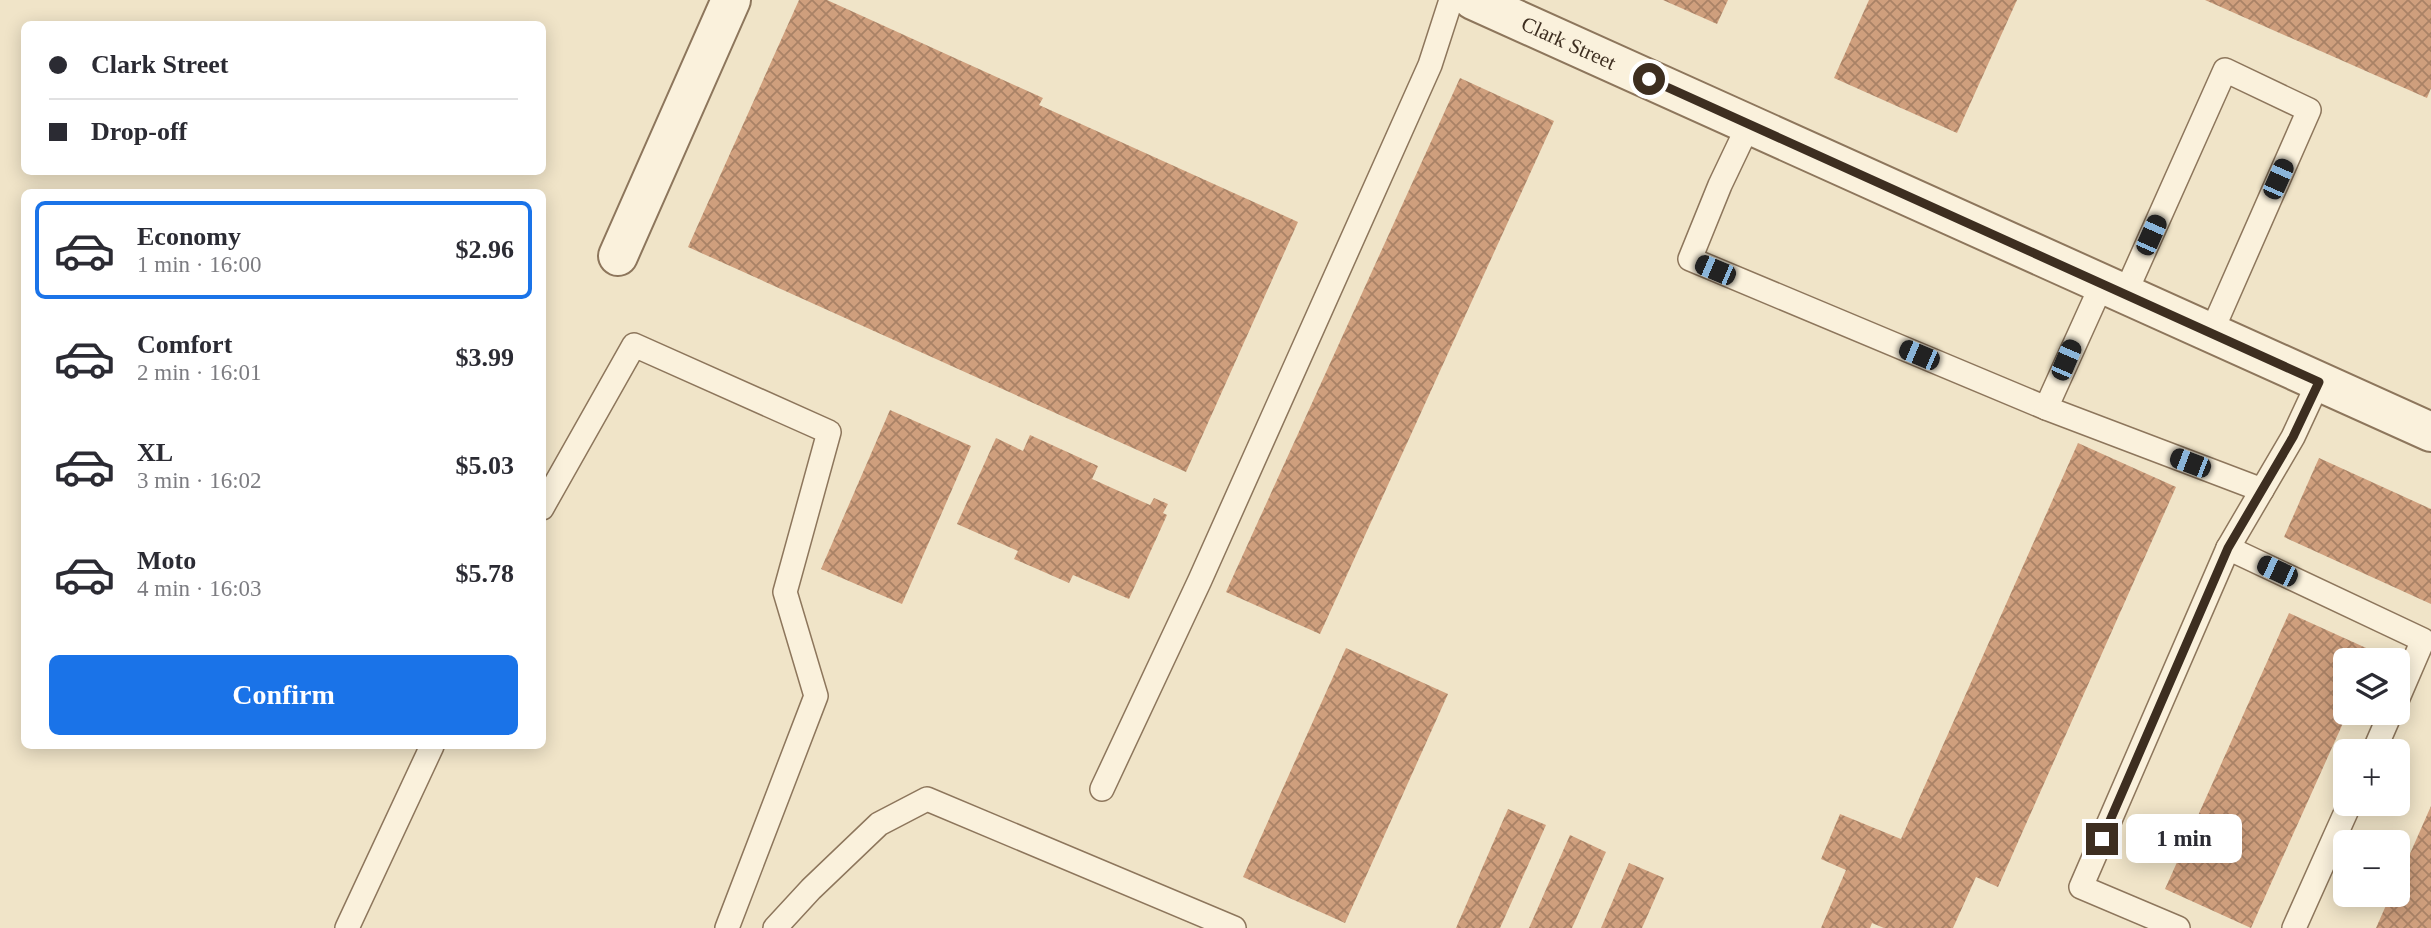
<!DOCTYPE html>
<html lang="en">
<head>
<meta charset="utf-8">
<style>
  :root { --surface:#fff; --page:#f7f7f7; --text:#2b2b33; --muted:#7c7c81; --line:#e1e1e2; --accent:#1a73e8 }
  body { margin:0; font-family:Georgia,serif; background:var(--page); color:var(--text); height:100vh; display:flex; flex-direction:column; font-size:26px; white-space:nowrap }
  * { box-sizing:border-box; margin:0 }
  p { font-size:23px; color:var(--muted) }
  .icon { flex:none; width:38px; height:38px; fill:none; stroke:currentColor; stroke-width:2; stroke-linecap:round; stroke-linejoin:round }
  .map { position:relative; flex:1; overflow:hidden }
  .side { position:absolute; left:21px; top:189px; width:525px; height:560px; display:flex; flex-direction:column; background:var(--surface); border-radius:10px; box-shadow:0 4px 18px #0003 }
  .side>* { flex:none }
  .guide { position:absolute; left:21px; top:21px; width:525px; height:154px; border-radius:10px; box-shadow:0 4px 18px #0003; display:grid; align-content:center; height:154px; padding:0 28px; background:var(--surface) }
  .tools { position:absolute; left:2333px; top:648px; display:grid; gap:14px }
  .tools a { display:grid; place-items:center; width:77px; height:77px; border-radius:10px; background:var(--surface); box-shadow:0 4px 18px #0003; font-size:35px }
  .end { position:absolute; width:32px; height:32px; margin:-16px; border:9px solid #3d2e20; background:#fff; box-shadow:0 0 0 4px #fff }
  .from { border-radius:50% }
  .bubble { position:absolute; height:49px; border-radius:10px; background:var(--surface); box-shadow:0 4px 18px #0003; font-size:23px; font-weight:800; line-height:49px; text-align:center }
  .car { position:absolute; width:21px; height:42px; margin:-21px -10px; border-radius:9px; box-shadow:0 0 5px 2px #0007; background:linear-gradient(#222 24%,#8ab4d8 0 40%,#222 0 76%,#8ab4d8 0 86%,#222 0) }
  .guide b { display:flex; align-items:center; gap:24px; height:66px; font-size:26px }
  .guide b+b { border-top:2px solid var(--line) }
  .guide i { width:18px; height:18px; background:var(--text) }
  ul { padding:12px 0 0; list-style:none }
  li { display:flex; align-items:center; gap:21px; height:98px; margin:0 14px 10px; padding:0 14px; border:4px solid transparent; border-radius:10px }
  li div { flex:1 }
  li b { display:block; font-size:26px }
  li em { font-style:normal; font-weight:800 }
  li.on { border-color:var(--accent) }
  li>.icon { width:63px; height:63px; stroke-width:1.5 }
  .button { display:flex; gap:14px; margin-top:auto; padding:14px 28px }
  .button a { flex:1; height:80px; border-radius:10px; background:var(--accent); color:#fff; font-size:28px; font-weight:800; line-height:80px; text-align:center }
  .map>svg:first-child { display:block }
  .building { fill:url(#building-cross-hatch) }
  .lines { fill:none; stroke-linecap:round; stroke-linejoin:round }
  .service-casing { stroke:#8d765c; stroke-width:26 }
  .minor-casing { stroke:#8d765c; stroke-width:42 }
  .tertiary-casing { stroke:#8d765c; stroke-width:42 }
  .service { stroke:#faf1dc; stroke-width:23 }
  .minor { stroke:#faf1dc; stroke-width:38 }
  .tertiary { stroke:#faf1dc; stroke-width:38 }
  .route { stroke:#3d2e20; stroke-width:9 }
  .labels { text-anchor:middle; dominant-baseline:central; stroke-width:5; stroke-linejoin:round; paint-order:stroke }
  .street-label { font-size:21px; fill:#3d2e20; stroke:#f7eed8 }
</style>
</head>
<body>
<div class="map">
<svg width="2431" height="928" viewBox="0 0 2431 928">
  <defs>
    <pattern id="building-cross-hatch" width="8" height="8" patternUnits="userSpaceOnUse" patternTransform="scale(1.75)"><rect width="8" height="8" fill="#cf9f7d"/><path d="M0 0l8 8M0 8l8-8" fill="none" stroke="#a98266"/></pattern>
  </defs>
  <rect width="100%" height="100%" fill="#f0e4c8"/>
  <g class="building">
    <polygon points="799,0 827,0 1043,98 1039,105 1298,222 1186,472 688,247"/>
    <polygon points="1663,0 1728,0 1717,24"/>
    <polygon points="1869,0 2017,0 1957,133 1834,78"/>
    <polygon points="2205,0 2431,0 2431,88 2427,98"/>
    <polygon points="1460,78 1554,121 1320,634 1226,592"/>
    <polygon points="890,410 971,446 902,604 821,569"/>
    <polygon points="1030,435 1098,466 1092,479 1150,505 1154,498 1168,504 1163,513 1167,515 1129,599 1073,575 1069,583 1014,559 1018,551 957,524 996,438 1023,451"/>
    <polygon points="2078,443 2176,487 1998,887 1976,877 1953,928 1884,928 1872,923 1870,928 1821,928 1846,870 1821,859 1840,814 1901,839"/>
    <polygon points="2319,458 2431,509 2431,604 2284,537"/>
    <polygon points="2289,613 2375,652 2371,660 2345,660 2345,712 2348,712 2251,928 2165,889"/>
    <polygon points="1346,648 1448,694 1345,923 1243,877"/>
    <polygon points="2431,806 2431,928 2376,928 2391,894 2398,894 2398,881"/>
    <polygon points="1508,809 1546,825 1500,928 1456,928"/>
    <polygon points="1570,835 1606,852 1572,928 1529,928"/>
    <polygon points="1629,863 1664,878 1642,928 1601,928"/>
  </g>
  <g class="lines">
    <defs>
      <g id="service">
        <polyline points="1749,124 1720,185 1690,259 2046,408"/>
        <polyline points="2102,284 2046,408 2262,490"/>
        <polyline points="2125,294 2225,70 2309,110 2211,333"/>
        <polyline points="542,508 634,345 829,432 785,592 816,696 727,928"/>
        <polyline points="2228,548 2423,640 2398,698"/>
        <polyline points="2374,751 2391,712"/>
        <polyline points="1102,789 1200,580 1430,65 1451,0"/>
        <polyline points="347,928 432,746"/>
        <polyline points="775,928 811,889 879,824 927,799 1234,928"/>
        <polyline points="2178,928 2081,887 2228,548 2293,437 2319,381"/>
        <polyline points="2294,928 2350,803"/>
      </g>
      <polyline id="minor" points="618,256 731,0"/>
      <g id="tertiary">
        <path id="s1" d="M1473,0l958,432"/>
      </g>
    </defs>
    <use href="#service" class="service-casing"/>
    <use href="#minor" class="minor-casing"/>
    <use href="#tertiary" class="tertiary-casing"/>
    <use href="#service" class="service"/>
    <use href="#minor" class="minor"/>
    <use href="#tertiary" class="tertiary"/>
  </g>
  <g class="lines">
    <polyline class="route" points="1649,79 2319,382 2293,437 2228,548 2102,839"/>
  </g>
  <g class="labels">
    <g class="street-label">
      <text stroke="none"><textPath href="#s1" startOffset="105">Clark Street</textPath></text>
    </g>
  </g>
</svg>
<div class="tools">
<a><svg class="icon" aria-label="layers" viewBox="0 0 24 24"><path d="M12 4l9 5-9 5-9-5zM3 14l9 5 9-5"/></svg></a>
<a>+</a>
<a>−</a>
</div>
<i class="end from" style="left:1649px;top:79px"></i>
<i class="end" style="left:2102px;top:839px"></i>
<div class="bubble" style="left:2126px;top:814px;width:116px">1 min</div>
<i class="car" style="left:2278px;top:179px;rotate:24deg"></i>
<i class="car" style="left:2151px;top:235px;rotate:24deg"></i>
<i class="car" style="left:1715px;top:270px;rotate:293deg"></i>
<i class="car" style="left:1919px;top:355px;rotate:293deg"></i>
<i class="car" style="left:2066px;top:360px;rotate:23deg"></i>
<i class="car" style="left:2190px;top:463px;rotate:291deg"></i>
<i class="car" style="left:2277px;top:571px;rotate:295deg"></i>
<div class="guide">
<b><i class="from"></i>Clark Street</b>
<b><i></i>Drop-off</b>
</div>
<section class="side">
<ul>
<li class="on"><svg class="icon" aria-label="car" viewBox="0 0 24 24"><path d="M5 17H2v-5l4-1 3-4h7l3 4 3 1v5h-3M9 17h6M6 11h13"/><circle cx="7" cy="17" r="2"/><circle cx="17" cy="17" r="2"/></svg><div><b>Economy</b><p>1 min · 16:00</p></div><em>$2.96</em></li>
<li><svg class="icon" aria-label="car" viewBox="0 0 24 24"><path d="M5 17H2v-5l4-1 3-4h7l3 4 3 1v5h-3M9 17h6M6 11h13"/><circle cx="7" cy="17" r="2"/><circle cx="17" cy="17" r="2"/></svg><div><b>Comfort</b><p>2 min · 16:01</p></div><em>$3.99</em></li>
<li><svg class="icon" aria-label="car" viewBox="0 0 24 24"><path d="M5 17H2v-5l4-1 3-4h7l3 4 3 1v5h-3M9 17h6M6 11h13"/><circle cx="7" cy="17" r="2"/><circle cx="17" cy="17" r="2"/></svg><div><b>XL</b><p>3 min · 16:02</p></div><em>$5.03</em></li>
<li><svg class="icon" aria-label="car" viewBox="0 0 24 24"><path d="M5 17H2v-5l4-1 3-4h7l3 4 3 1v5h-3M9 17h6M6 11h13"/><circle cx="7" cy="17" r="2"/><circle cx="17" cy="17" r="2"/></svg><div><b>Moto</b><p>4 min · 16:03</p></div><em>$5.78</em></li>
</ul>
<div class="button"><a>Confirm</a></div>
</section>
</div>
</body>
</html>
